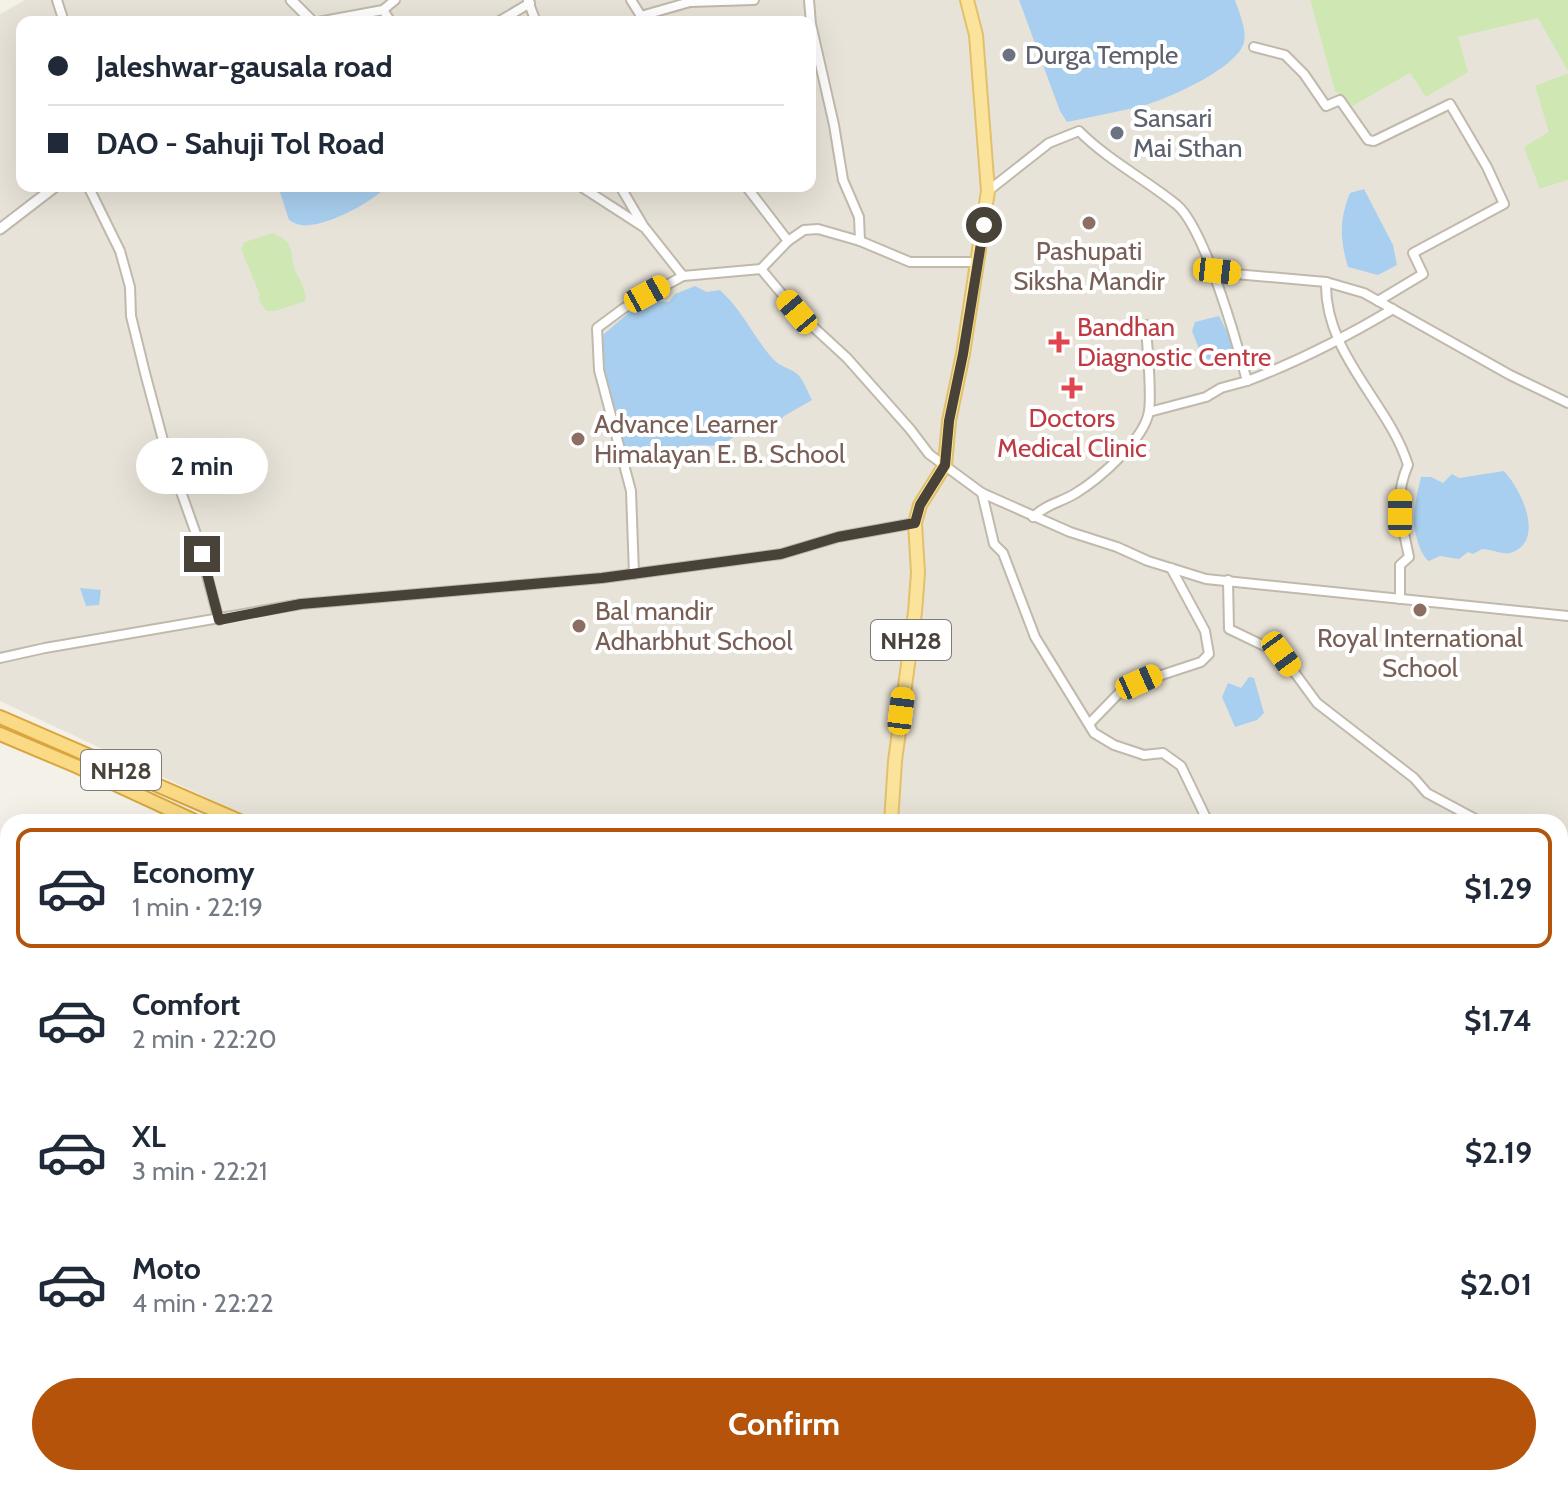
<!DOCTYPE html>
<html lang="en">
<head>
<meta charset="utf-8">
<style>
  :root { --surface:#fff; --page:#f2f2f3; --text:#1f2937; --muted:#747a83; --line:#e0e1e3; --accent:#b45309 }
  body { margin:0; font-family:Cabin,sans-serif; background:var(--page); color:var(--text); height:100vh; display:flex; flex-direction:column; font-size:30px; white-space:nowrap }
  * { box-sizing:border-box; margin:0 }
  p { font-size:26px; color:var(--muted) }
  .icon { flex:none; width:44px; height:44px; fill:none; stroke:currentColor; stroke-width:2; stroke-linecap:round; stroke-linejoin:round }
  .map { position:relative; flex:1; overflow:hidden }
  .drawer { position:absolute; left:0px; top:814px; width:1568px; height:672px; display:flex; flex-direction:column; background:var(--surface); border-radius:24px 24px 0 0; box-shadow:0 8px 32px #0002 }
  .drawer>* { flex:none }
  .banner { position:absolute; left:16px; top:16px; width:800px; height:176px; border-radius:16px; box-shadow:0 8px 32px #0002; display:grid; align-content:center; height:176px; padding:0 32px; background:var(--surface) }
  .end { position:absolute; width:36px; height:36px; margin:-18px; border:10px solid #484238; background:#fff; box-shadow:0 0 0 4px #fff }
  .from { border-radius:50% }
  .bubble { position:absolute; height:56px; border-radius:28px; background:var(--surface); box-shadow:0 8px 32px #0002; font-size:26px; font-weight:800; line-height:56px; text-align:center }
  .car { position:absolute; width:24px; height:48px; margin:-24px -12px; border-radius:10px; box-shadow:0 0 6px 2px #0007; background:linear-gradient(#f5c518 24%,#345 0 40%,#f5c518 0 76%,#345 0 86%,#f5c518 0) }
  .banner b { display:flex; align-items:center; gap:28px; height:76px; font-size:30px }
  .banner b+b { border-top:2px solid var(--line) }
  .banner i { width:20px; height:20px; background:var(--text) }
  ul { padding:14px 0 0; list-style:none }
  li { display:flex; align-items:center; gap:24px; height:120px; margin:0 16px 12px; padding:0 16px; border:4px solid transparent; border-radius:16px }
  li div { flex:1 }
  li b { display:block; font-size:30px }
  li em { font-style:normal; font-weight:800 }
  li.on { border-color:var(--accent) }
  li>.icon { width:72px; height:72px; stroke-width:1.5 }
  .button { display:flex; gap:16px; margin-top:auto; padding:16px 32px }
  .button a { flex:1; height:92px; border-radius:48px; background:var(--accent); color:#fff; font-size:32px; font-weight:800; line-height:92px; text-align:center }
  .map>svg:first-child { display:block }
  .residential { fill:#e8e3d8; fill-rule:evenodd }
  .green { fill:#cee7b3 }
  .water { fill:#a8cfef }
  .lines { fill:none; stroke-linecap:round; stroke-linejoin:round }
  .minor-casing { stroke:#c0b9ac; stroke-width:12 }
  .tertiary-casing { stroke:#c0b9ac; stroke-width:13 }
  .secondary-casing { stroke:#d3c69a; stroke-width:15 }
  .primary-casing { stroke:#e1c16b; stroke-width:16 }
  .trunk-casing { stroke:#d9a53e; stroke-width:16 }
  .minor { stroke:#fff; stroke-width:8 }
  .tertiary { stroke:#fff; stroke-width:9 }
  .secondary { stroke:#fdf2ca; stroke-width:11 }
  .primary { stroke:#fbe39b; stroke-width:12 }
  .trunk { stroke:#fada85; stroke-width:12 }
  .route { stroke:#484238; stroke-width:10 }
  .worship-dot { fill:#6b7280; stroke:#fff; stroke-width:3 }
  .education-dot { fill:#8d6e63; stroke:#fff; stroke-width:3 }
  .health-dot { fill:#e0444e; stroke:#fff; stroke-width:3 }
  .labels { text-anchor:middle; dominant-baseline:central; stroke-width:8; stroke-linejoin:round; paint-order:stroke }
  .shield { fill:#fff; stroke:#7f7b74; stroke-width:2 }
  .shield-label { font-size:24px; font-weight:bold; fill:#484238 }
  .worship-label { font-size:26px; fill:#5b616d; stroke:#fff; text-anchor:start }
  .education-label { font-size:26px; fill:#785e54; stroke:#fff }
  .health-label { font-size:26px; fill:#be3a42; stroke:#fff; text-anchor:start }
</style>
</head>
<body>
<div class="map">
<svg width="1568" height="1486" viewBox="0 0 1568 1486">
  <rect width="100%" height="100%" fill="#f4f1e9"/>
  <g class="residential">
    <path d="M25,0h1285l25,91 18,15 57,-33 17,24 30,-60 82,-20 29,54v2l-33,13 15,46 -10,57 28,-9v774h-8v-132h-1301l-259,-121v-687zM22,22h788v164h-788z"/>
    <polygon points="1560,1006 1568,1006 1568,1464 1563,1466 1560,1458"/>
    <polygon points="659,1478 974,1478 957,1486 659,1486"/>
    <polygon points="1018,1478 1111,1478 1105,1486 1025,1486"/>
    <polygon points="1419,1478 1513,1478 1514,1486 1422,1486"/>
  </g>
  <g class="green">
    <polygon points="1310,0 1568,0 1568,71 1538,18 1458,37 1468,72 1426,97 1410,73 1353,106 1335,91"/>
    <polygon points="1568,73 1568,180 1540,189 1524,147 1549,132 1535,86"/>
    <path d="M273,233c6,3 13,6 16,12 3,5 3,13 4,19 3,13 14,21 12,37l-30,10h-9l-8,-13 2,-3 -19,-46 4,-7z"/>
    <polygon points="8,1428 8,1478 98,1478 101,1486 0,1486 0,1429"/>
  </g>
  <g class="water">
    <path d="M1019,0h216c4,12 12,30 9,42 -6,27 -84,61 -110,66 -22,5 -45,9 -67,14l-7,-11z"/>
    <path d="M278,186h109c-14,16 -64,43 -86,39 -4,0 -8,-3 -12,-5z"/>
    <path d="M1364,189l29,56 4,20 -19,10 -30,-8c-8,-27 -9,-47 2,-74z"/>
    <path d="M695,286l12,6 13,-2c24,22 33,47 54,70 7,7 15,8 22,13 7,5 12,20 16,27l-28,16 -6,7 -26,1 -31,22 -30,-1 -40,22 -22,-3c-10,-28 -30,-102 -26,-129l39,-34 27,1 6,-8z"/>
    <polygon points="1219,316 1234,345 1231,353 1211,365 1204,362 1192,331 1195,322"/>
    <path d="M1504,471c17,18 41,68 9,81 -9,4 -22,-3 -31,-3l-9,5 -5,-2 -9,7 -19,-3 -11,5c-9,-5 -17,-35 -15,-46 1,-12 4,-26 7,-38h10l12,6 9,-9 7,4z"/>
    <polygon points="80,588 101,590 99,605 86,606"/>
    <polygon points="1249,677 1254,678 1264,713 1257,720 1235,727 1222,697 1228,683 1241,688"/>
  </g>
  <g class="lines">
    <defs>
      <g id="minor">
        <polyline points="57,0 64,22"/>
        <polyline points="631,0 641,16 648,22"/>
        <polyline points="809,0 811,24 834,125 843,180 859,217 860,241"/>
        <polyline points="528,1 536,22"/>
        <polyline points="383,10 391,22"/>
        <polyline points="641,16 690,2 754,0"/>
        <polyline points="318,22 383,10 395,0"/>
        <polyline points="498,22 530,3"/>
        <polyline points="1254,47 1285,55 1304,74 1326,106 1340,100 1368,140 1374,141 1450,104 1487,167 1504,204 1413,253 1423,274 1378,301"/>
        <polyline points="88,186 120,251 130,287 131,316 145,373 164,444 195,531 219,620"/>
        <polyline points="580,186 645,228 683,276 761,269 788,241"/>
        <polyline points="620,186 644,227"/>
        <polyline points="746,186 788,241 804,230 818,229 860,241 910,262 978,262"/>
        <path d="M988,191l61,-48 30,-12c30,30 66,48 98,74 28,24 60,138 70,176l-26,7 -15,9 -57,15"/>
        <polyline points="761,269 797,312 847,358 910,429 929,454 982,493 1070,532 1117,547 1148,561 1206,579 1568,616"/>
        <polyline points="1212,272 1326,282 1364,293 1510,375 1568,403"/>
        <path d="M1326,282c-2,72 63,121 82,183 -15,34 -6,57 1,92l-9,8v34"/>
        <path d="M1247,381c50,-19 99,-44 146,-72"/>
        <polyline points="982,493 994,544 1003,553 1035,637 1094,733 1114,745 1144,755 1163,753 1181,766 1208,822"/>
        <path d="M1033,517c15,-14 27,-14 43,-24 23,-14 69,-54 73,-82 3,-21 -2,-63 -3,-86"/>
        <polyline points="634,574 631,491 599,370 597,328 624,308 683,276"/>
        <polyline points="1228,580 1229,629 1281,654 1317,703 1414,778 1427,793 1481,822"/>
        <polyline points="0,658 45,648 301,604 602,578 781,554 838,537 915,523"/>
        <polyline points="1089,724 1125,687 1201,662 1209,654 1205,631 1171,568"/>
        <polyline points="1560,928 1568,947"/>
        <polyline points="864,1486 865,1478"/>
      </g>
      <g id="tertiary">
        <polyline points="291,0 313,22"/>
        <polyline points="0,229 56,186"/>
        <polyline points="1516,1478 1518,1486"/>
      </g>
      <polyline id="secondary" points="654,1486 654,1478"/>
      <polyline id="primary" points="891,822 895,761 915,612 918,573 915,523 920,505 945,465 949,421 963,354 988,191 976,35 967,0"/>
      <g id="trunk">
        <polyline points="0,717 242,822"/>
        <polyline points="0,734 76,766 197,822"/>
        <polyline points="1560,968 1568,968"/>
        <polyline points="1560,987 1568,988"/>
      </g>
    </defs>
    <use href="#minor" class="minor-casing"/>
    <use href="#tertiary" class="tertiary-casing"/>
    <use href="#secondary" class="secondary-casing"/>
    <use href="#primary" class="primary-casing"/>
    <use href="#trunk" class="trunk-casing"/>
    <use href="#minor" class="minor"/>
    <use href="#tertiary" class="tertiary"/>
    <use href="#secondary" class="secondary"/>
    <use href="#primary" class="primary"/>
    <use href="#trunk" class="trunk"/>
  </g>
  <g class="lines">
    <polyline class="route" points="202,554 219,620 301,604 602,578 781,554 838,537 915,523 920,505 945,465 949,421 963,354 984,225"/>
  </g>
  <g class="worship-dot">
    <circle cx="1009" cy="55" r="8"/>
    <circle cx="1117" cy="133" r="8"/>
  </g>
  <g class="education-dot">
    <circle cx="1089" cy="223" r="8"/>
    <circle cx="578" cy="439" r="8"/>
    <circle cx="1420" cy="610" r="8"/>
    <circle cx="579" cy="626" r="8"/>
  </g>
  <g class="health-dot">
    <path d="M1055 330h8v8h8v8h-8v8h-8v-8h-8v-8h8z"/>
    <path d="M1068 376h8v8h8v8h-8v8h-8v-8h-8v-8h8z"/>
  </g>
  <g class="labels">
    <g class="shield">
      <rect x="871" y="620" width="80" height="40" rx="6"/>
      <rect x="81" y="750" width="80" height="40" rx="6"/>
    </g>
    <g class="shield-label">
      <text x="911" y="640">NH28</text>
      <text x="121" y="770">NH28</text>
    </g>
    <g class="worship-label">
      <text x="1025" y="55">Durga Temple</text>
      <text x="1133" y="118">Sansari<tspan x="1133" dy="30">Mai Sthan</tspan></text>
    </g>
    <g class="education-label">
      <text x="1089" y="251">Pashupati<tspan x="1089" dy="30">Siksha Mandir</tspan></text>
      <text x="594" y="424" text-anchor="start">Advance Learner<tspan x="594" dy="30">Himalayan E. B. School</tspan></text>
      <text x="595" y="611" text-anchor="start">Bal mandir<tspan x="595" dy="30">Adharbhut School</tspan></text>
      <text x="1420" y="638">Royal International<tspan x="1420" dy="30">School</tspan></text>
    </g>
    <g class="health-label">
      <text x="1077" y="327">Bandhan<tspan x="1077" dy="30">Diagnostic Centre</tspan></text>
      <text x="1072" y="418" text-anchor="middle">Doctors<tspan x="1072" dy="30">Medical Clinic</tspan></text>
    </g>
  </g>
</svg>
<i class="end from" style="left:984px;top:225px"></i>
<i class="end" style="left:202px;top:554px"></i>
<div class="bubble" style="left:136px;top:438px;width:132px">2 min</div>
<i class="car" style="left:1217px;top:271px;rotate:96deg"></i>
<i class="car" style="left:647px;top:294px;rotate:61deg"></i>
<i class="car" style="left:797px;top:312px;rotate:320deg"></i>
<i class="car" style="left:1400px;top:513px;rotate:0deg"></i>
<i class="car" style="left:1281px;top:654px;rotate:144deg"></i>
<i class="car" style="left:1139px;top:682px;rotate:66deg"></i>
<i class="car" style="left:901px;top:711px;rotate:7deg"></i>
<div class="banner">
<b><i class="from"></i>Jaleshwar-gausala road</b>
<b><i></i>DAO - Sahuji Tol Road</b>
</div>
<section class="drawer">
<ul>
<li class="on"><svg class="icon" aria-label="car" viewBox="0 0 24 24"><path d="M5 17H2v-5l4-1 3-4h7l3 4 3 1v5h-3M9 17h6M6 11h13"/><circle cx="7" cy="17" r="2"/><circle cx="17" cy="17" r="2"/></svg><div><b>Economy</b><p>1 min · 22:19</p></div><em>$1.29</em></li>
<li><svg class="icon" aria-label="car" viewBox="0 0 24 24"><path d="M5 17H2v-5l4-1 3-4h7l3 4 3 1v5h-3M9 17h6M6 11h13"/><circle cx="7" cy="17" r="2"/><circle cx="17" cy="17" r="2"/></svg><div><b>Comfort</b><p>2 min · 22:20</p></div><em>$1.74</em></li>
<li><svg class="icon" aria-label="car" viewBox="0 0 24 24"><path d="M5 17H2v-5l4-1 3-4h7l3 4 3 1v5h-3M9 17h6M6 11h13"/><circle cx="7" cy="17" r="2"/><circle cx="17" cy="17" r="2"/></svg><div><b>XL</b><p>3 min · 22:21</p></div><em>$2.19</em></li>
<li><svg class="icon" aria-label="car" viewBox="0 0 24 24"><path d="M5 17H2v-5l4-1 3-4h7l3 4 3 1v5h-3M9 17h6M6 11h13"/><circle cx="7" cy="17" r="2"/><circle cx="17" cy="17" r="2"/></svg><div><b>Moto</b><p>4 min · 22:22</p></div><em>$2.01</em></li>
</ul>
<div class="button"><a>Confirm</a></div>
</section>
</div>
</body>
</html>
